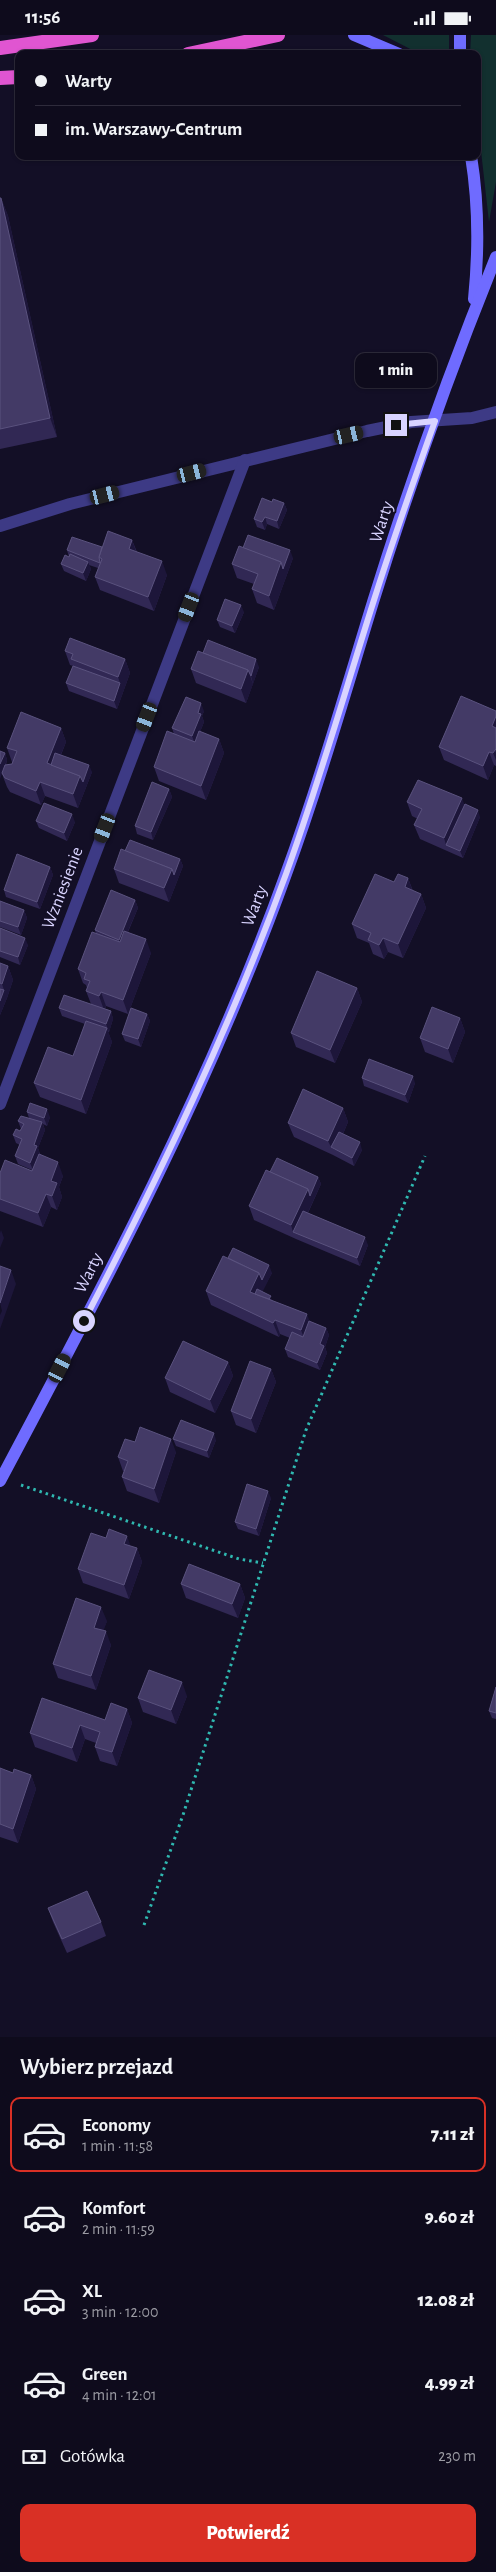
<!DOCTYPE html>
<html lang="pl">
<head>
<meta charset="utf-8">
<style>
  :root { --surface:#0e0b1c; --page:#171425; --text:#f1f3f6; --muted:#9b9ba3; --line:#2e2b3b; --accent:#d93025 }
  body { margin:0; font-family:"Alegreya Sans",sans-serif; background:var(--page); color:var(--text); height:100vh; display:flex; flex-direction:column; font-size:19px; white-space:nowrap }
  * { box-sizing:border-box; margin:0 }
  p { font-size:16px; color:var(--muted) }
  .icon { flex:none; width:28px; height:28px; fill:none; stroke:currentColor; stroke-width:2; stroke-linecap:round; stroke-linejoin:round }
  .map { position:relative; height:2002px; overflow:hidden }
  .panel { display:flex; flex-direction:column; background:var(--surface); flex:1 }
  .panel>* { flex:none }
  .top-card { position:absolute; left:15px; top:15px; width:466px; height:110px; border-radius:10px; box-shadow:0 1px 4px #0004,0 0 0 1px var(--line); display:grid; align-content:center; height:110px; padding:0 20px; background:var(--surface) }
  .end { position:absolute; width:22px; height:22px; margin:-11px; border:6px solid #d9d4ff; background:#111; box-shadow:0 0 0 2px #111 }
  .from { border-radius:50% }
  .bubble { position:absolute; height:35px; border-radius:10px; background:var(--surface); box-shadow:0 1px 4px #0004,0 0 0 1px var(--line); font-size:16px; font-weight:800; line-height:35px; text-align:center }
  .car { position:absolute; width:15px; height:30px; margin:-15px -8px; border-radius:6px; box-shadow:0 0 4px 1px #0007; background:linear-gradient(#222 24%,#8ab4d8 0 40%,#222 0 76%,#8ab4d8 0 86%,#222 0) }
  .top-card b { display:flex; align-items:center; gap:18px; height:48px; font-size:19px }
  .top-card b+b { border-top:1px solid var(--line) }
  .top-card i { width:12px; height:12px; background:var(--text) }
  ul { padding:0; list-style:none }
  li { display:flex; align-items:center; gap:15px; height:75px; margin:0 10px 8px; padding:0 10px; border:2px solid transparent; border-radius:10px }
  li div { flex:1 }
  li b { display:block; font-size:19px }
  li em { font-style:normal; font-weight:800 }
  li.current { border-color:var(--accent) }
  li>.icon { width:45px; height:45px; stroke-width:1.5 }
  h2 { padding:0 20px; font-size:22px; line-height:60px }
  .pay { display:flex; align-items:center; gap:12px; height:55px; padding:0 20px; font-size:19px }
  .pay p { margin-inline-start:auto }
  .action { display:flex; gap:10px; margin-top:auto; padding:10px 20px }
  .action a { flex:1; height:58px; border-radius:10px; background:var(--accent); color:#fff; font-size:20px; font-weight:800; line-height:58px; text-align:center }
  .status { display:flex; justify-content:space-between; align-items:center; height:35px; padding:0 25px; background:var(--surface); direction:ltr }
  .status svg { height:14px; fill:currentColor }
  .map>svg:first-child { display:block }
  .green { fill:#12302f }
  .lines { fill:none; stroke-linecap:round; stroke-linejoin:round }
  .path { stroke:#2fb8b0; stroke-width:3; stroke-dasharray:2.5 4; stroke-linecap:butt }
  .minor { stroke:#3d3a85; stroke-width:12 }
  .secondary { stroke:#6f6bff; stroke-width:12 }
  .trunk { stroke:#e055d1; stroke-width:14 }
  .wall { fill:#312854 }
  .shaded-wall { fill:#1d163a }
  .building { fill:#433a66; stroke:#5a527e }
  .route { stroke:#d9d4ff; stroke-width:6 }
  .labels { text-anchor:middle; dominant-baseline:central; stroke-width:4; stroke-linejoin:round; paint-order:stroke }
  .street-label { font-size:18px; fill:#d9d4ff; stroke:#130f26 }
</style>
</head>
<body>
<div class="status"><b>11:56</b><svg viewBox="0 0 49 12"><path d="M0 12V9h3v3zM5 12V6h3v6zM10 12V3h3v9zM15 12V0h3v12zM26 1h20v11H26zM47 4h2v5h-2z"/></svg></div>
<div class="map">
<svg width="496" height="2002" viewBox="0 0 496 2002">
  <rect width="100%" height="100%" fill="#130f26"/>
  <g class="green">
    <polygon points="383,0 449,0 449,19 420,19"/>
    <polygon points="471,0 496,0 496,147 489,187 478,89 478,19 470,19"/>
  </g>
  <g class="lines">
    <g class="path">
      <polyline points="21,1450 239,1524 263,1528"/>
      <polyline points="144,1890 183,1780 306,1395 425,1121"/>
    </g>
    <g class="minor">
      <polyline points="0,491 70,469 367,396 411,387 472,383 496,377"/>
      <polyline points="0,1069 245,425"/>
    </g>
    <g class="secondary">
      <polyline points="354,0 399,19"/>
      <polyline points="460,0 460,19"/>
      <path d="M471,121c8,49 8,94 3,143"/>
      <path d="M0,1446c105,-197 210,-396 286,-607 33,-90 59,-181 87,-272 36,-116 77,-232 123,-345"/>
    </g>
    <g class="trunk">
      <polyline points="0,13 92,0"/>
      <polyline points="188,19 278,0"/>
      <polyline points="0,43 19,42"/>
    </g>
  </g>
  <g class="wall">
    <polygon points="0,163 1,163 8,181 57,402 0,414"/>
    <polygon points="272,467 284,468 287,475 279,494 267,489 265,495 257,492 254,484"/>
    <polygon points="132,505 137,517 167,540 154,576 100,555 95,542 98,533 89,530 91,534 86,546 64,536 61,529 69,522 67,515 102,512"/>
    <polygon points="243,513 293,523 274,575 257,568 252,554 254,549 237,543 232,529"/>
    <polygon points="244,577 235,598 220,592 217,585"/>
    <polygon points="65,616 125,624 130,638 117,674 69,656 66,648 73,631 70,630"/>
    <polygon points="203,618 259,632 246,668 196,648 191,634"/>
    <polygon points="204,676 202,681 204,687 200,697 219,704 224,718 206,765 159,746 154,732 174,699 172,693"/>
    <polygon points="496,676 496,731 494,730 488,745 444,725 439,712"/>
    <polygon points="61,693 66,707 61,720 92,737 78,773 45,761 41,770 10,757 7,752 2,739 5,718 7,725 6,730 12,729 12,727 7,713"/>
    <polygon points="169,754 172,762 153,805 137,799 135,791"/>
    <polygon points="407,767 465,769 480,782 463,823 420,804 414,790 418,784 412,781"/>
    <polygon points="36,786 75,787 67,806 39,793"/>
    <polygon points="125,816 180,824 183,831 169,867 119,848 114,834"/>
    <polygon points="50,832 53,840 40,874 6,862 4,855"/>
    <polygon points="408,843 413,856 421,859 426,873 403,923 388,917 384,924 373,919 369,908 357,903 352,889 394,847"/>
    <polygon points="135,865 138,873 128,897 151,918 128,979 106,971 105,974 111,976 113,984 109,997 108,997 112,1007 86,1079 40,1062 34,1048 73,1021 85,989 62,981 59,973 91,969 86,956 87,953 86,950 83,948 78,934 96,899 95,895"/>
    <polygon points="0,866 24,875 27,883 21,900 0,892"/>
    <polygon points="0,893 28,910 20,930 0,922"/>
    <polygon points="0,928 8,931 13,945 7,963 0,980"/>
    <polygon points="357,953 362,967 335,1028 296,1012 291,998"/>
    <polygon points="147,979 150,986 141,1012 125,1006 122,999"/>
    <polygon points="460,983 465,997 453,1028 425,1017 420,1003"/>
    <polygon points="362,1043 415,1048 408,1068 364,1051"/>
    <polygon points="343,1073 348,1087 343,1099 362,1115 354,1131 333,1120 294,1102 288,1088"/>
    <polygon points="27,1077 50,1082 47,1091 43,1089 45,1095 38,1113 40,1119 63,1141 59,1152 62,1162 57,1175 51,1172 43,1192 0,1176 0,1138 32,1135 18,1129 15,1121 20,1110 16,1108 13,1100 20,1096 21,1094 18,1086 29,1083"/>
    <polygon points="270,1137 318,1142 321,1149 308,1178 368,1210 360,1231 296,1204 254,1185 249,1171"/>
    <polygon points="228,1223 272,1238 262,1256 273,1266 309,1286 326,1293 329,1300 325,1312 327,1318 320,1335 288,1322 285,1314 290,1303 280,1299 279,1302 211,1270 206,1256"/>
    <polygon points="228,1327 233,1341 215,1378 170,1357 165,1343"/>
    <polygon points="271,1334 276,1347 256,1398 236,1390 231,1376"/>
    <polygon points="173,1404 216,1405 209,1423 176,1411"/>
    <polygon points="135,1407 176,1417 159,1468 127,1456 122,1442 124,1436 123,1436 118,1422"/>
    <polygon points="271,1463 259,1501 238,1494 235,1487"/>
    <polygon points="131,1512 137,1513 142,1527 129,1564 83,1548 78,1534"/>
    <polygon points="181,1549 240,1549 245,1563 238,1583 186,1563"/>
    <polygon points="107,1586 103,1595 111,1610 96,1655 58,1643 53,1629"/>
    <polygon points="496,1652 496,1684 492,1683 489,1676"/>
    <polygon points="187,1661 176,1689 143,1677 138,1663"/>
    <polygon points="127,1674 132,1688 117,1731 100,1726 95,1712 96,1708 85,1704 77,1727 35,1712 30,1698 105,1685"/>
    <polygon points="0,1733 13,1738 31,1740 36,1754 18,1808 0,1802"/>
    <polygon points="48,1873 101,1887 106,1901 67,1918 53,1887"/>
  </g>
  <g class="shaded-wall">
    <polygon points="1,163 8,181 57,402 50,383"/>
    <polygon points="284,468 287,475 279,494 277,486"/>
    <polygon points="265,482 267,489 265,495 262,487"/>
    <polygon points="132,505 137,519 129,514"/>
    <polygon points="290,515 293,523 274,575 269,561 281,527"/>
    <polygon points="162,526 167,540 154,576 148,562"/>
    <polygon points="88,527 91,534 86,546 83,538"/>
    <polygon points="241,570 244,577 235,598 232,591"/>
    <polygon points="125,624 130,638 117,674 114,666 120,648 118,642"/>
    <polygon points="256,624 259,632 253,649 251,641"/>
    <polygon points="248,635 253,649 246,668 241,654"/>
    <polygon points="201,668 204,676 202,681 204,687 195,709 192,701 198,678"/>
    <polygon points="496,681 496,702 492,691"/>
    <polygon points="61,693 66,707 54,736 47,728"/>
    <polygon points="219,704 224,718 206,765 201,751"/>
    <polygon points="495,715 496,718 496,725 493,718"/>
    <polygon points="489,717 494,730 488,745 483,731"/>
    <polygon points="5,718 7,725 0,744 0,729"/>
    <polygon points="89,730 92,737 78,773 73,759 80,741"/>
    <polygon points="40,747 45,761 41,770 36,756"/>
    <polygon points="169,754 172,762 153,805 151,797"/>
    <polygon points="462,763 467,777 446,810 444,803"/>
    <polygon points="478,775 480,782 463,823 460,816"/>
    <polygon points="72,779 75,787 67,806 64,798"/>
    <polygon points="180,824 183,831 169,867 164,853 172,834"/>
    <polygon points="50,832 53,840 40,874 37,867"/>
    <polygon points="408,843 413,857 405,852"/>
    <polygon points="421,859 426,873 403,923 398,909"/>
    <polygon points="135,865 138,873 121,912 119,905"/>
    <polygon points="24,875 27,883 21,900 18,892"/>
    <polygon points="25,903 28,910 20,930 18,922"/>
    <polygon points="383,903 388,917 384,924 379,910"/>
    <polygon points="146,904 151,918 128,979 123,965"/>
    <polygon points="8,931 13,945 7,963 0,980 0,966 4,955 2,949"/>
    <polygon points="357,953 362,967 335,1028 330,1015"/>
    <polygon points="101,957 106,971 104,975 99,961"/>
    <polygon points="111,976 113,984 109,997 106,989"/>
    <polygon points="147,979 150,986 141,1012 138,1004"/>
    <polygon points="460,983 465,997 453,1028 448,1014"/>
    <polygon points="107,993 112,1007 86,1079 81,1065"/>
    <polygon points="413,1041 415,1048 408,1068 405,1060"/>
    <polygon points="343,1073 348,1087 336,1115 331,1112 328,1106"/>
    <polygon points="47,1074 50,1082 47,1091 44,1083"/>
    <polygon points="42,1087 45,1095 38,1113 40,1119 33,1135 30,1128 34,1110"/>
    <polygon points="360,1107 362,1115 354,1131 352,1123"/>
    <polygon points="58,1127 63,1141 59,1152 62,1162 57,1175 52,1161 51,1146"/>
    <polygon points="318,1142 321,1149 298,1199 293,1197 291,1190 308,1154"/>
    <polygon points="46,1159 51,1172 43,1192 38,1178"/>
    <polygon points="1,1195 4,1203 0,1213 0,1198"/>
    <polygon points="365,1202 368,1210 360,1231 357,1223"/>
    <polygon points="269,1230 272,1238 258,1266 250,1257 259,1238"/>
    <polygon points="11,1235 16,1249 0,1294 0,1280 2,1276 0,1268"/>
    <polygon points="307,1279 312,1293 306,1309 301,1295"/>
    <polygon points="275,1285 280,1299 279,1302 273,1288"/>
    <polygon points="326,1293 329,1300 325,1312 327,1318 320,1335 317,1328 320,1309"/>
    <polygon points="228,1327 233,1341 215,1378 210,1365"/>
    <polygon points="271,1334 276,1347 256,1398 251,1384"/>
    <polygon points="214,1398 216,1405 209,1423 207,1416"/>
    <polygon points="171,1404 176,1417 159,1468 154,1454"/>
    <polygon points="268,1456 271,1463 259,1501 256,1494"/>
    <polygon points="127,1501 132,1515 124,1509"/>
    <polygon points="137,1513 142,1527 129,1564 124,1550"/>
    <polygon points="240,1549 245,1563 238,1583 232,1569"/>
    <polygon points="101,1572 107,1586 100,1606 94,1593"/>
    <polygon points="106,1596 111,1610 96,1655 91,1641"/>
    <polygon points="182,1647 187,1661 176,1689 171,1675"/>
    <polygon points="127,1674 132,1688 117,1731 112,1717"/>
    <polygon points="80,1690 85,1704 77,1727 72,1713"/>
    <polygon points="31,1740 36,1754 18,1808 13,1794"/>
  </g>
  <g class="building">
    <polygon points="0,163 1,163 50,383 0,394"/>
    <polygon points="262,463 272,467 273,464 284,468 277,486 265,482 262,487 254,484"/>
    <polygon points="108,496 132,505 129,514 162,526 148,562 95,542 102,524 99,522"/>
    <polygon points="248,500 290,515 283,534 281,527 243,513"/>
    <polygon points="72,502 102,512 99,522 100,528 67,515"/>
    <polygon points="239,511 281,527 269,561 252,554 258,539 232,529"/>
    <polygon points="70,519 88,527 83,538 61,529 65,520 69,522"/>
    <polygon points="225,564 241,570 232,591 217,585"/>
    <polygon points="70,603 125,624 118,642 71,624 73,619 65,616"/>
    <polygon points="208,605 256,624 251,641 248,635 203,618"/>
    <polygon points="198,616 248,635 241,654 191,634"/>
    <polygon points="73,631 120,648 114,666 66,648"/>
    <polygon points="461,661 496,676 496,681 492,691 496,693 496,714 495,715 493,718 489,717 483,731 439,712"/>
    <polygon points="186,662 201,668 198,678 201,679 192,701 172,693"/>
    <polygon points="21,677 61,693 47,728 80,741 73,759 40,747 36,756 5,743 2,738 5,730 12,729 17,716 7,713"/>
    <polygon points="167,696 195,707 199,696 219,704 201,751 154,732"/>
    <polygon points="0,716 5,718 0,729"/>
    <polygon points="55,718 89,730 83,747 80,741 51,730"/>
    <polygon points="418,745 462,763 444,803 414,790 422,774 407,767"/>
    <polygon points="152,747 169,754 151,797 135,791"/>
    <polygon points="44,768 72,779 64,798 36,786"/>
    <polygon points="465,769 478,775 460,816 446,810"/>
    <polygon points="130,805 180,824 174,840 172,834 125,816"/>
    <polygon points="121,814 172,834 164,853 114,834"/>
    <polygon points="17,819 50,832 37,867 4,855"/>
    <polygon points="375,839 394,847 398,839 408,843 405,852 421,859 398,909 383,903 379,910 368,905 371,898 352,889"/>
    <polygon points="111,855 135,865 119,905 95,895"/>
    <polygon points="0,866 24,875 18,892 0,886"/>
    <polygon points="0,893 25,903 18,922 0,916"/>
    <polygon points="124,896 146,904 123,965 101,957 99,961 86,956 90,946 84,944 86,938 78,934 92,897 120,907"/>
    <polygon points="0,928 8,931 2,949 0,948"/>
    <polygon points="317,936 357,953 330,1015 291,998"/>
    <polygon points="0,954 4,955 0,966"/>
    <polygon points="64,960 111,976 106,989 59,973"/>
    <polygon points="432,972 460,983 448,1014 420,1003"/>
    <polygon points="131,973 147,979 138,1004 122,999"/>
    <polygon points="86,986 107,993 81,1065 34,1048 48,1012 73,1021"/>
    <polygon points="369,1024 413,1041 405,1060 362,1043"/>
    <polygon points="303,1054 343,1073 328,1106 288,1088"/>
    <polygon points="30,1068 47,1074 44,1083 27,1077"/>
    <polygon points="21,1081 42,1087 34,1110 37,1111 30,1128 15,1121 22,1104 13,1100 16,1094 20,1096 24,1089 18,1086"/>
    <polygon points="339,1097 360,1107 352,1123 331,1112"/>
    <polygon points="39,1119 58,1127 51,1146 57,1148 52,1161 46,1159 38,1178 0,1164 0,1138 5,1125 32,1136"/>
    <polygon points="277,1123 318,1142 310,1161 308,1154 270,1137"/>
    <polygon points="266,1135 308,1154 291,1190 249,1171"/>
    <polygon points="303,1176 365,1202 357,1223 293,1197"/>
    <polygon points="233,1213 269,1230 262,1245 259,1238 228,1223"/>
    <polygon points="223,1221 259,1238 250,1257 307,1279 301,1295 275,1285 273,1288 206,1256"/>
    <polygon points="0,1231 11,1235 0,1268"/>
    <polygon points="257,1254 271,1261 269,1264 255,1259"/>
    <polygon points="309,1286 326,1293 320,1309 324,1311 317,1328 285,1314 292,1297 303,1302"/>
    <polygon points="183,1306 228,1327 210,1365 165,1343"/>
    <polygon points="250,1326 271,1334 251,1384 231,1376"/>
    <polygon points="181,1385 214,1398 207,1416 173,1404"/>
    <polygon points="140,1392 171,1404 154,1454 122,1442 128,1426 118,1422 125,1404 135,1407"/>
    <polygon points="247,1449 268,1456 256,1494 235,1487"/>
    <polygon points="109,1494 127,1501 124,1509 137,1513 124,1550 78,1534 91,1498 106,1503"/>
    <polygon points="189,1529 240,1549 232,1569 181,1549"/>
    <polygon points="76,1563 101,1572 94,1593 106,1596 91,1641 53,1629"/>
    <polygon points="149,1635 182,1647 171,1675 138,1663"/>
    <polygon points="496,1652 496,1678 489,1676"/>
    <polygon points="42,1663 105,1685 111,1668 127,1674 112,1717 95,1712 100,1697 80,1690 72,1713 30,1698"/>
    <polygon points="0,1733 13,1738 14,1734 31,1740 13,1794 0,1789"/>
    <polygon points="87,1856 101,1887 62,1904 48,1873"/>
  </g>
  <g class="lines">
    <path class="route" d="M84,1286c76,-146 146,-293 202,-447 33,-91 59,-183 88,-274 19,-60 40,-120 61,-179l-39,4"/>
  </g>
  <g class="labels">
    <g class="street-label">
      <text transform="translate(382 487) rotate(-72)">Warty</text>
      <text transform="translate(63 853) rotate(-69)">Wzniesienie</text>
      <text transform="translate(255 871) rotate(-69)">Warty</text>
      <text transform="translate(89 1238) rotate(-63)">Warty</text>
    </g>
  </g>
</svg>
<i class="end from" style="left:84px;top:1286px"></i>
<i class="end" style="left:396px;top:390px"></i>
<div class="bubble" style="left:355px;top:318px;width:82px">1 min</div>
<i class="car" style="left:349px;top:400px;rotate:77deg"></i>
<i class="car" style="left:192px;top:438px;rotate:76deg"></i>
<i class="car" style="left:105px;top:460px;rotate:76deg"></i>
<i class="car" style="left:189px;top:572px;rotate:201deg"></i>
<i class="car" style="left:147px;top:682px;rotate:201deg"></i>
<i class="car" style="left:105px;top:793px;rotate:201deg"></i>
<i class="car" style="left:60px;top:1333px;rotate:27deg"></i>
<div class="top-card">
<b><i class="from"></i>Warty</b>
<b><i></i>im. Warszawy-Centrum</b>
</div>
</div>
<section class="panel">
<h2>Wybierz przejazd</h2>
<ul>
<li class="current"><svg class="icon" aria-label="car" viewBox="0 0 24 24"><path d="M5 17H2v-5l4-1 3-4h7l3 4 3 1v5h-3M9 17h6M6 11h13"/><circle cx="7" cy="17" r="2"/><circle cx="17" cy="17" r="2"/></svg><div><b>Economy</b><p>1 min · 11:58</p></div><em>7.11 zł</em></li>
<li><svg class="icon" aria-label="car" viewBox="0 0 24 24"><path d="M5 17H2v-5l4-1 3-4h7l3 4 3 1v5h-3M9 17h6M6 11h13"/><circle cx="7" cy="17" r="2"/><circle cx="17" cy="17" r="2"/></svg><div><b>Komfort</b><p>2 min · 11:59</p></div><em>9.60 zł</em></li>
<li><svg class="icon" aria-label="car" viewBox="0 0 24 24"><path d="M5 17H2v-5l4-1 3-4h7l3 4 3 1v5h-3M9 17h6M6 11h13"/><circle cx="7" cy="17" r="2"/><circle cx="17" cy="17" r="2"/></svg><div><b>XL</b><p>3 min · 12:00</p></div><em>12.08 zł</em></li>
<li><svg class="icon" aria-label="car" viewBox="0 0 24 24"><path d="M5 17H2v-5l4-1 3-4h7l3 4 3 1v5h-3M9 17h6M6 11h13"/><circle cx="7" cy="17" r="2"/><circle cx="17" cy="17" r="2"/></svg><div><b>Green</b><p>4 min · 12:01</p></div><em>4.99 zł</em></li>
</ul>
<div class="pay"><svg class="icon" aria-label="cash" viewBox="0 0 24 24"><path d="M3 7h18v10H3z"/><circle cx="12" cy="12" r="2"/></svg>Gotówka<p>230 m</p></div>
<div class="action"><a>Potwierdź</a></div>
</section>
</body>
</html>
